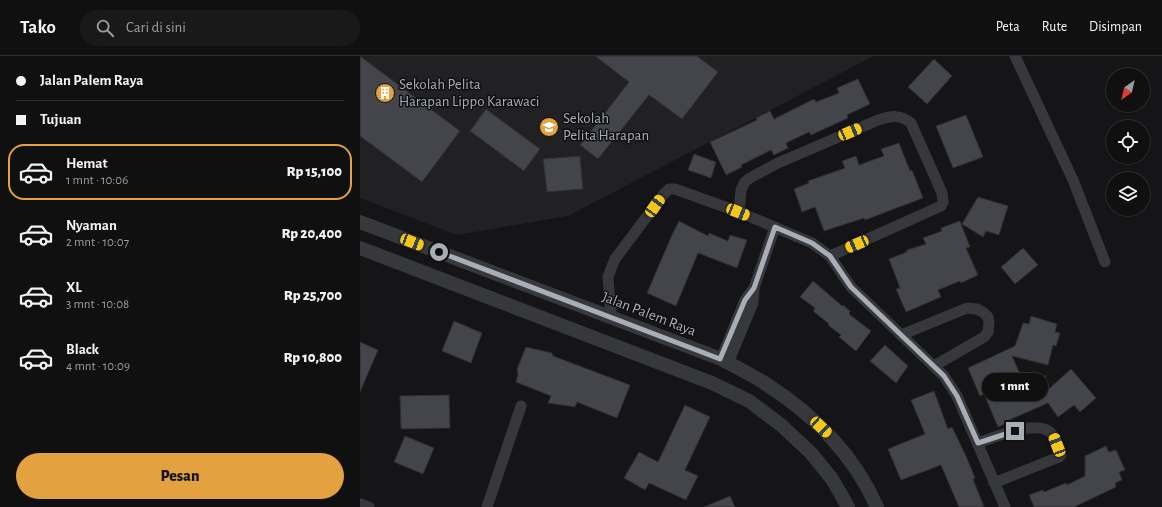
<!DOCTYPE html>
<html lang="id">
<head>
<meta charset="utf-8">
<style>
  :root { --surface:#101011; --page:#19191a; --text:#f1f3f6; --muted:#9c9d9f; --line:#303031; --accent:#e4a140 }
  body { margin:0; font-family:"Alegreya Sans",sans-serif; background:var(--page); color:var(--text); height:100vh; display:flex; flex-direction:column; font-size:15px; white-space:nowrap }
  * { box-sizing:border-box; margin:0 }
  p { font-size:13px; color:var(--muted) }
  .icon { flex:none; width:22px; height:22px; fill:none; stroke:currentColor; stroke-width:2; stroke-linecap:round; stroke-linejoin:round }
  .map { position:relative; flex:1; overflow:hidden }
  .sheet { display:flex; flex-direction:column; background:var(--surface); width:360px }
  .sheet>* { flex:none }
  .hud { display:grid; align-content:center; height:88px; padding:0 16px; background:var(--surface) }
  .needle { width:26px; rotate:214deg }
  .tools { position:absolute; left:746px; top:12px; display:grid; gap:8px }
  .tools a { display:grid; place-items:center; width:44px; height:44px; border-radius:50%; background:var(--surface); box-shadow:0 1px 3px #0004,0 0 0 1px var(--line); font-size:20px }
  .end { position:absolute; width:18px; height:18px; margin:-9px; border:5px solid #a8adb6; background:#111; box-shadow:0 0 0 2px #111 }
  .from { border-radius:50% }
  .bubble { position:absolute; height:28px; border-radius:14px; background:var(--surface); box-shadow:0 1px 3px #0004,0 0 0 1px var(--line); font-size:13px; font-weight:800; line-height:28px; text-align:center }
  .car { position:absolute; width:12px; height:24px; margin:-12px -6px; border-radius:5px; box-shadow:0 0 3px 1px #0007; background:linear-gradient(#f5c518 24%,#345 0 40%,#f5c518 0 76%,#345 0 86%,#f5c518 0) }
  .hud b { display:flex; align-items:center; gap:14px; height:38px; font-size:15px }
  .hud b+b { border-top:1px solid var(--line) }
  .hud i { width:10px; height:10px; background:var(--text) }
  ul { padding:0; list-style:none }
  li { display:flex; align-items:center; gap:12px; height:56px; margin:0 8px 6px; padding:0 8px; border:2px solid transparent; border-radius:16px }
  li div { flex:1 }
  li b { display:block; font-size:15px }
  li em { font-style:normal; font-weight:800 }
  li.active { border-color:var(--accent) }
  li>.icon { width:36px; height:36px; stroke-width:1.5 }
  .cta { display:flex; gap:8px; margin-top:auto; padding:8px 16px }
  .cta a { flex:1; height:46px; border-radius:24px; background:var(--accent); color:#111; font-size:16px; font-weight:800; line-height:46px; text-align:center }
  header { display:flex; align-items:center; gap:24px; box-sizing:border-box; height:56px; padding:0 20px; background:var(--surface); border-bottom:1px solid var(--line) }
  header strong { font-size:19px }
  nav { display:flex; gap:22px; margin-inline-start:auto; font-size:14px }
  .search { width:280px; height:36px; background:var(--page); display:flex; align-items:center; gap:10px; box-sizing:border-box; padding:0 14px; border-radius:22px; color:var(--muted); font-size:15px }
  main { display:flex; flex:1; min-height:0 }
  .map>svg:first-child { display:block }
  .built { fill:#212124 }
  .building { fill:#44454a; stroke:#2f2f33 }
  .lines { fill:none; stroke-linecap:round; stroke-linejoin:round }
  .minor { stroke:#36383b; stroke-width:11 }
  .tertiary { stroke:#36383b; stroke-width:14 }
  .route { stroke:#a8adb6; stroke-width:5 }
  .labels { text-anchor:middle; dominant-baseline:central; stroke-width:3; stroke-linejoin:round; paint-order:stroke }
  .poi-label { font-size:15px; fill:#a8adb6; stroke:#101012; text-anchor:start }
  .street-label { font-size:15px; fill:#a8adb6; stroke:#101012 }
</style>
</head>
<body>
<header>
<strong>Tako</strong>
<div class="search"><svg class="icon" aria-label="search" viewBox="0 0 24 24"><circle cx="10" cy="10" r="6"/><path d="M15 15l6 6"/></svg>Cari di sini</div>
<nav><a>Peta</a><a>Rute</a><a>Disimpan</a></nav>
</header>
<main>
<section class="sheet">
<div class="hud">
<b><i class="from"></i>Jalan Palem Raya</b>
<b><i></i>Tujuan</b>
</div>
<ul>
<li class="active"><svg class="icon" aria-label="car" viewBox="0 0 24 24"><path d="M5 17H2v-5l4-1 3-4h7l3 4 3 1v5h-3M9 17h6M6 11h13"/><circle cx="7" cy="17" r="2"/><circle cx="17" cy="17" r="2"/></svg><div><b>Hemat</b><p>1 mnt · 10:06</p></div><em>Rp 15,100</em></li>
<li><svg class="icon" aria-label="car" viewBox="0 0 24 24"><path d="M5 17H2v-5l4-1 3-4h7l3 4 3 1v5h-3M9 17h6M6 11h13"/><circle cx="7" cy="17" r="2"/><circle cx="17" cy="17" r="2"/></svg><div><b>Nyaman</b><p>2 mnt · 10:07</p></div><em>Rp 20,400</em></li>
<li><svg class="icon" aria-label="car" viewBox="0 0 24 24"><path d="M5 17H2v-5l4-1 3-4h7l3 4 3 1v5h-3M9 17h6M6 11h13"/><circle cx="7" cy="17" r="2"/><circle cx="17" cy="17" r="2"/></svg><div><b>XL</b><p>3 mnt · 10:08</p></div><em>Rp 25,700</em></li>
<li><svg class="icon" aria-label="car" viewBox="0 0 24 24"><path d="M5 17H2v-5l4-1 3-4h7l3 4 3 1v5h-3M9 17h6M6 11h13"/><circle cx="7" cy="17" r="2"/><circle cx="17" cy="17" r="2"/></svg><div><b>Black</b><p>4 mnt · 10:09</p></div><em>Rp 10,800</em></li>
</ul>
<div class="cta"><a>Pesan</a></div>
</section>
<div class="map">
<svg width="802" height="451" viewBox="0 0 802 451">
  <rect width="100%" height="100%" fill="#151517"/>
  <polygon class="built" points="0,0 514,0 208,160 97,179 0,142"/>
  <g class="building">
    <polygon points="0,0 100,75 62,126 0,80"/>
    <polygon points="235,0 337,0 358,16 322,63 289,39 238,103 220,89 269,26"/>
    <polygon points="574,3 592,20 567,48 548,31"/>
    <polygon points="498,23 510,48 487,59 488,62 451,79 449,76 426,87 428,92 414,99 411,94 381,109 382,111 366,119 350,86 397,64 396,62 410,55 414,63 454,43 456,46 479,37 477,32"/>
    <polygon points="126,53 180,93 164,115 110,75"/>
    <polygon points="606,59 623,101 593,112 576,70"/>
    <polygon points="539,87 550,115 552,114 563,142 505,164 504,162 464,175 455,151 442,156 434,133 449,127 448,125 485,112 482,105 496,100 499,109 524,100 521,93"/>
    <polygon points="334,98 356,106 351,122 328,114"/>
    <polygon points="220,100 223,133 187,136 183,103"/>
    <polygon points="618,141 648,150 639,179 626,175 623,181 602,168"/>
    <polygon points="319,165 348,180 349,177 368,185 370,179 387,184 377,212 338,197 316,250 287,237 312,179"/>
    <polygon points="600,165 610,191 606,192 618,219 601,227 600,225 578,234 581,241 546,256 536,233 540,232 529,203 547,196 547,194 566,188 563,182 582,175 581,172"/>
    <polygon points="663,192 678,209 655,228 641,211"/>
    <polygon points="453,225 482,250 483,249 490,255 489,258 511,275 496,295 479,281 481,279 468,269 469,268 453,255 455,252 440,241"/>
    <polygon points="671,260 697,268 695,276 700,277 696,290 693,289 688,309 652,300 667,333 686,319 681,340 711,313 736,342 720,356 714,349 698,361 688,347 649,364 650,366 638,371 624,338 620,340 608,312 655,290 663,267 669,268"/>
    <polygon points="94,265 122,277 111,307 82,295"/>
    <polygon points="0,286 18,294 0,336"/>
    <polygon points="525,289 548,310 536,327 510,305"/>
    <polygon points="166,291 192,297 193,300 270,329 257,362 217,346 215,351 188,347 191,340 156,326 158,319 157,313"/>
    <polygon points="574,335 588,373 592,371 606,400 615,422 613,423 624,451 599,451 581,409 541,424 528,393 565,378 551,344"/>
    <polygon points="89,339 90,372 41,373 40,340"/>
    <polygon points="325,349 350,361 325,414 338,420 326,444 289,427 285,434 264,422 279,396 298,406"/>
    <polygon points="45,380 74,392 63,418 34,406"/>
    <polygon points="746,390 749,396 756,394 765,414 759,416 762,424 755,427 756,431 714,451 674,451 669,439 683,434 684,436 706,427 707,429 725,420 725,400"/>
    <polygon points="370,440 375,451 344,451"/>
  </g>
  <g class="lines">
    <g class="minor">
      <polyline points="655,0 713,124 745,206"/>
      <path d="M379,156l2,-22 4,-8 5,-4 28,-15 100,-43c13,-4 22,-6 33,3l31,70 1,9 -2,4 -111,50"/>
      <polyline points="251,262 248,221 251,213 255,203 303,139 309,133 315,133 379,156 452,187 470,200 491,231 584,320 597,340 645,451"/>
      <polyline points="541,279 607,252 617,253 624,257 628,261 629,266 628,276 624,281 574,310"/>
      <polyline points="361,303 385,244 394,232 415,171"/>
      <polyline points="368,307 393,247 394,232"/>
      <path d="M618,387c17,-6 56,-23 72,-11 6,5 8,16 11,23l-2,2 -65,26"/>
      <polyline points="0,448 9,451"/>
      <polyline points="127,451 161,350"/>
    </g>
    <g class="tertiary">
      <path d="M0,166l361,137c15,8 31,16 45,25 47,30 88,71 111,123"/>
      <polyline points="0,192 352,327 389,345 421,369 451,397 472,423 488,451"/>
    </g>
  </g>
  <g class="lines">
    <polyline class="route" points="79,196 360,303 385,244 394,232 415,171 452,187 470,200 491,231 584,320 597,340 618,387 655,375"/>
  </g>
  <defs>
    <symbol id="building-disc" viewBox="-11 -11 22 22"><circle r="9.5" fill="#e4a140" stroke="#101012"/><path d="M-4-6H4V6H1V3H-1V6H-4ZM-2.5-4.3h1.7v1.8h-1.7ZM.8-4.3h1.7v1.8H.8ZM-2.5-1h1.7V.8h-1.7ZM.8-1h1.7V.8H.8Z" fill="#fff"/></symbol>
    <symbol id="school-disc" viewBox="-11 -11 22 22"><circle r="9.5" fill="#e4a140" stroke="#101012"/><path d="M0-5L7-2L0 1L-7-2ZM-4 1L0 2.5L4 1V4Q0 6-4 4Z" fill="#fff"/></symbol>
  </defs>
  <g fill-rule="evenodd">
    <use href="#building-disc" x="14" y="26" width="22" height="22"/>
    <use href="#school-disc" x="178" y="60" width="22" height="22"/>
  </g>
  <g class="labels">
    <g class="poi-label">
      <text x="39" y="28">Sekolah Pelita<tspan x="39" dy="17">Harapan Lippo Karawaci</tspan></text>
      <text x="203" y="62">Sekolah<tspan x="203" dy="17">Pelita Harapan</tspan></text>
    </g>
    <g class="street-label">
      <text transform="translate(289 258) rotate(21)">Jalan Palem Raya</text>
    </g>
  </g>
</svg>
<div class="tools">
<a><svg class="needle" viewBox="-14 -14 28 28"><path d="M0-13l5 13h-10z" fill="#e53935"/><path d="M0 13l5-13h-10z" fill="#9c9d9f"/></svg></a>
<a><svg class="icon" aria-label="locate" viewBox="0 0 24 24"><circle cx="12" cy="12" r="6"/><path d="M12 2v4M12 18v4M2 12h4M18 12h4"/></svg></a>
<a><svg class="icon" aria-label="layers" viewBox="0 0 24 24"><path d="M12 4l9 5-9 5-9-5zM3 14l9 5 9-5"/></svg></a>
</div>
<i class="end from" style="left:79px;top:196px"></i>
<i class="end" style="left:655px;top:375px"></i>
<div class="bubble" style="left:622px;top:317px;width:66px">1 mnt</div>
<i class="car" style="left:490px;top:76px;rotate:67deg"></i>
<i class="car" style="left:295px;top:150px;rotate:36deg"></i>
<i class="car" style="left:378px;top:156px;rotate:112deg"></i>
<i class="car" style="left:52px;top:186px;rotate:111deg"></i>
<i class="car" style="left:497px;top:188px;rotate:247deg"></i>
<i class="car" style="left:461px;top:371px;rotate:133deg"></i>
<i class="car" style="left:697px;top:389px;rotate:339deg"></i>
</div>
</main>
</body>
</html>
